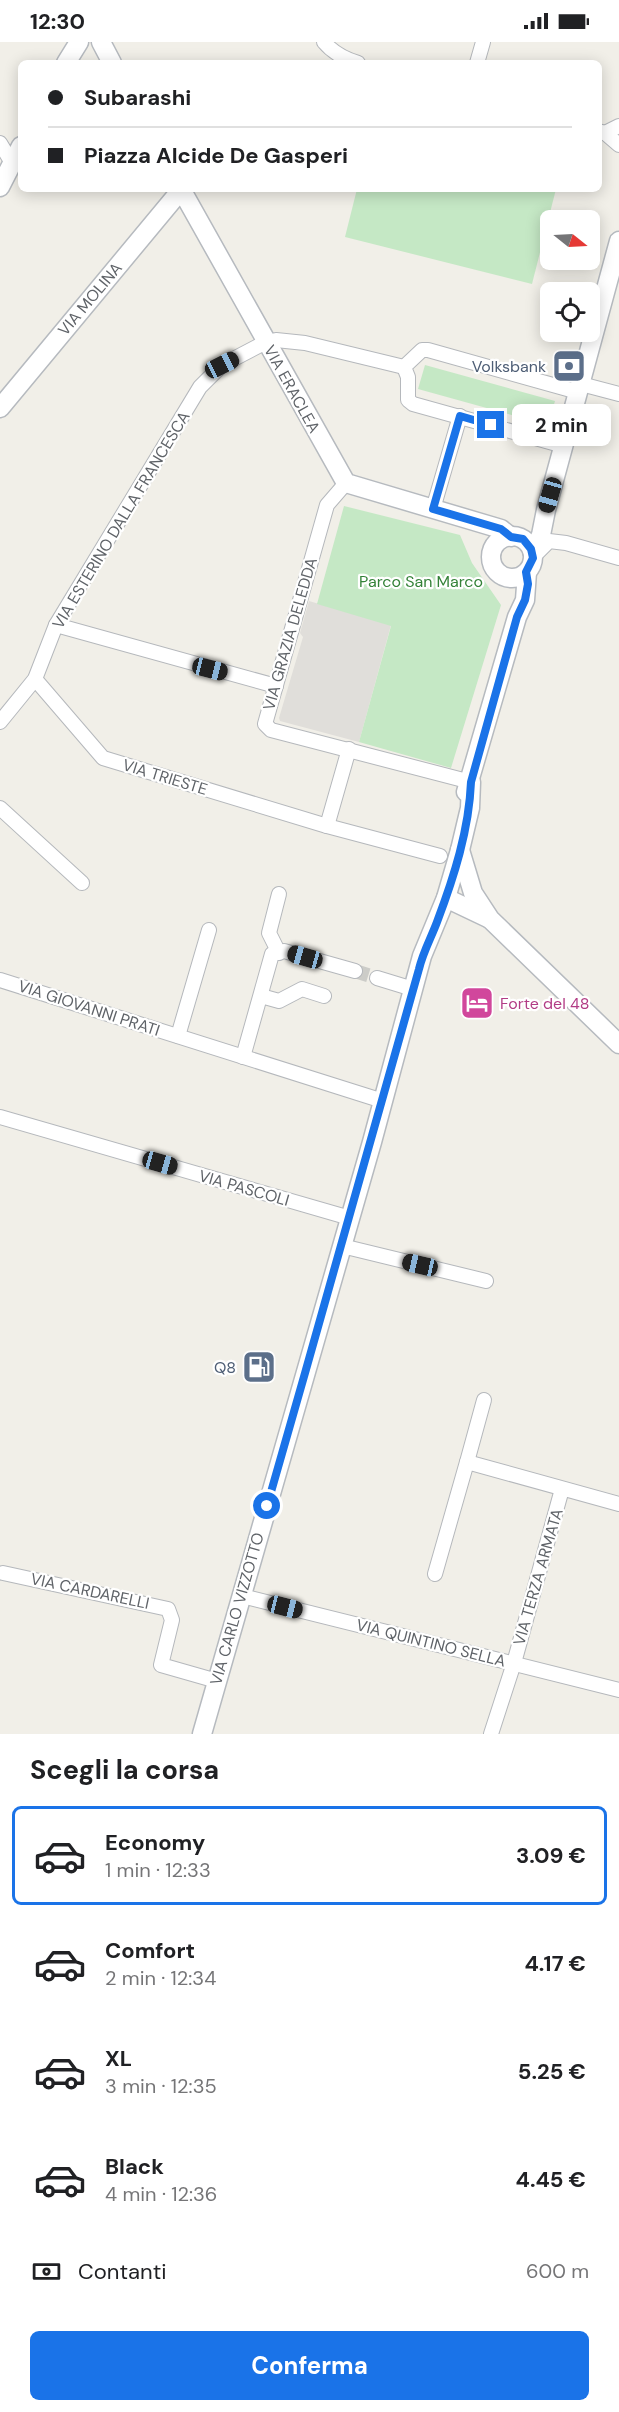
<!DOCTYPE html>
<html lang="it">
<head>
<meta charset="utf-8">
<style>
  :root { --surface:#fff; --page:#f2f2f2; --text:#202124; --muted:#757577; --line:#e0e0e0; --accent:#1a73e8 }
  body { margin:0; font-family:"DM Sans",sans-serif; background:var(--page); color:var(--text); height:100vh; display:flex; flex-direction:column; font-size:22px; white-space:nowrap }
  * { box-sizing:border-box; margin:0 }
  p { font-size:20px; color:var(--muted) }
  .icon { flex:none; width:33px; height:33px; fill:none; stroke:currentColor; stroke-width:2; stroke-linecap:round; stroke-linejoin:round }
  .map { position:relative; height:1692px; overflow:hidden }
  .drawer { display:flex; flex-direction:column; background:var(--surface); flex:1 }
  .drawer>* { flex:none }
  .hud { position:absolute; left:18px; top:18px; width:584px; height:132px; border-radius:9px; box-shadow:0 3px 15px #0003; display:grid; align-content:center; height:132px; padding:0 30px; background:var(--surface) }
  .needle { width:39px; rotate:108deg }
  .controls { position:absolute; left:540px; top:168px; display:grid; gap:12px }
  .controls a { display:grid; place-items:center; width:60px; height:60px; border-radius:9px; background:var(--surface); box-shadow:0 3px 15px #0003; font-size:30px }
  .end { position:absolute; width:27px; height:27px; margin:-14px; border:8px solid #1a73e8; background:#fff; box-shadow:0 0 0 3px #fff }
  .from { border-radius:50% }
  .bubble { position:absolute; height:42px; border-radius:9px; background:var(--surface); box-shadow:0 3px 15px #0003; font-size:20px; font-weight:700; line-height:42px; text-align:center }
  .car { position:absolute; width:18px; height:36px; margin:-18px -9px; border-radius:8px; box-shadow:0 0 4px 2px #0007; background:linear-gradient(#222 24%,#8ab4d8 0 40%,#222 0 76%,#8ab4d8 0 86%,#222 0) }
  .hud b { display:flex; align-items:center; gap:21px; height:57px; font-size:22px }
  .hud b+b { border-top:2px solid var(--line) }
  .hud i { width:15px; height:15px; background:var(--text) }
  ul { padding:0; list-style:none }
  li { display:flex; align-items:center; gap:18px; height:99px; margin:0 12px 9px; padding:0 18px; border:3px solid transparent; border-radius:9px }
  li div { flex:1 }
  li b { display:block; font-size:22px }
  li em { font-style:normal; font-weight:700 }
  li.active { border-color:var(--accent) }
  li>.icon { width:54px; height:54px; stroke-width:1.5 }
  h2 { padding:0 30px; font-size:27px; line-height:72px }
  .pay { display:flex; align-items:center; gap:15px; height:66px; padding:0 30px; font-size:22px }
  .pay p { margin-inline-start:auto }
  .cta { display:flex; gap:12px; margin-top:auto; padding:12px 30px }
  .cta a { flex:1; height:69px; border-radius:9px; background:var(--accent); color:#fff; font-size:24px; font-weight:700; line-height:69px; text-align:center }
  .status { display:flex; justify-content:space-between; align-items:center; height:42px; padding:0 30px; background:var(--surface); direction:ltr }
  .status svg { height:16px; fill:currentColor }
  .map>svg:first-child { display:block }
  .industrial { fill:#e0deda }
  .green { fill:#c5e8c5 }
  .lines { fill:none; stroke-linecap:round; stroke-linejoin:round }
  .street-tunnel { stroke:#ccccc8; stroke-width:14; stroke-dasharray:14 7; stroke-linecap:butt }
  .street-casing { stroke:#b5b8bc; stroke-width:16 }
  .secondary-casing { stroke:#b6babf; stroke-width:21 }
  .street { stroke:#fff; stroke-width:14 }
  .secondary { stroke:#fff; stroke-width:18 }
  .route { stroke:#1a73e8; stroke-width:8 }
  .labels { text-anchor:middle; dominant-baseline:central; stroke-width:4.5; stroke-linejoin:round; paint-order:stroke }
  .street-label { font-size:16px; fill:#5f6368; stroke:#fff }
  .service-label { font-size:16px; fill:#4e5e75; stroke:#fff; text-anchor:end }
  .park-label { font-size:16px; fill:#348238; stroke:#fff }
  .hotel-label { font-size:16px; fill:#b23c85; stroke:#fff; text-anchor:start }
</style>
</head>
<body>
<div class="status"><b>12:30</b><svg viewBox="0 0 49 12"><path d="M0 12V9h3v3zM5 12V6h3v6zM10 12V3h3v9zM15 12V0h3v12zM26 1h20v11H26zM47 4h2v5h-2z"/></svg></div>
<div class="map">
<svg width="619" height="1692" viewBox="0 0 619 1692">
  <rect width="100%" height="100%" fill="#f1efe8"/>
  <polygon class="industrial" points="309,559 391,583 359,700 280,679 279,676 303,595 300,591"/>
  <g class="green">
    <polygon points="357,147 556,147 532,242 345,195"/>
    <polygon points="425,323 555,359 548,383 418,347"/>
    <polygon points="344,464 460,493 472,521 501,563 451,726 359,700 391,584 317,562"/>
  </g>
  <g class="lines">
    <polyline class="street-tunnel" points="355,929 377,936"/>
    <defs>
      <g id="street">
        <path d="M324,0c9,11 21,17 34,21"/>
        <polyline points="477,21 483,0"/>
        <polyline points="598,89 605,91 619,103"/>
        <polyline points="605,91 619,84"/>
        <polyline points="0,101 12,121"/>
        <polyline points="581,342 619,352"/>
        <polyline points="564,404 413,362 408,358 408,335 404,325 422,308 428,308 578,350"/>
        <polyline points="346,441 327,463 265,682 271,688 471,740"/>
        <polyline points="433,467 460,374"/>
        <polyline points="536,512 549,499 566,501 619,516"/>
        <polyline points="56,583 276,644"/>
        <polyline points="35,637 103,716 327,784 440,814"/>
        <polyline points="0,680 35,637 56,583 200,345 222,323 266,300 276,298 305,301 404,325"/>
        <polyline points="0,766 82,841"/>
        <polyline points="327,784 349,707"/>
        <polyline points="279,911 269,891 279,852"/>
        <polyline points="377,936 413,947"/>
        <polyline points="0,938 383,1059"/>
        <polyline points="261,954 279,959 302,947 324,954"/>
        <polyline points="178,994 209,888"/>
        <polyline points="243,1015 272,912 284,909 355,929"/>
        <polyline points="0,1075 350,1176"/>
        <polyline points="342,1204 486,1239"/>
        <polyline points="467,1420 484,1358"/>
        <polyline points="3,1531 168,1567 172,1578 161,1623 217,1639"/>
        <polyline points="435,1532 467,1420 619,1462"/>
        <polyline points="242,1554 619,1648"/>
        <polyline points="491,1692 514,1621 562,1447"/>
      </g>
      <g id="secondary">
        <polyline points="101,0 112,21"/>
        <polyline points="66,21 79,0"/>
        <polyline points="0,145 21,104"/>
        <polyline points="181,147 346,441 501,487 511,495"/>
        <polyline points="0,366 181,148"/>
        <circle cx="512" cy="515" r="21"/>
        <polyline points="533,511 541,493 546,468 619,199"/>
        <polyline points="466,750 517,575 525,558 527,530"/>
        <polyline points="460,808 473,851 490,877 619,1002"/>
        <polyline points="446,856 488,876"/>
        <polyline points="202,1692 372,1100 422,914 446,856 460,808 470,766 471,740"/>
      </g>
    </defs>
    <use href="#street" class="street-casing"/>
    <use href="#secondary" class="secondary-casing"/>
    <use href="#street" class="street"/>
    <use href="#secondary" class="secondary"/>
  </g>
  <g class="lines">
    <path class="route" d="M267,1464c51,-179 103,-358 152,-537 4,-17 12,-31 18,-47 17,-45 32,-92 34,-140l46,-165 8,-17 3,-16 -2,-12 7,-14 -2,-9 -8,-10 -12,-2 -10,-8 -68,-20 27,-93 31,9"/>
  </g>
  <defs>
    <symbol id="bank-square" viewBox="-11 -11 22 22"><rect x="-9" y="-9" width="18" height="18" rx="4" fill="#5c6f8a" stroke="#fff"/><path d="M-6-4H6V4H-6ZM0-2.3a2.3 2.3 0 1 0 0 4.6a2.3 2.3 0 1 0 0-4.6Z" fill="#fff"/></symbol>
    <symbol id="hotel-square" viewBox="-11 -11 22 22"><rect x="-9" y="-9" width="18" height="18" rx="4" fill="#d1479c" stroke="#fff"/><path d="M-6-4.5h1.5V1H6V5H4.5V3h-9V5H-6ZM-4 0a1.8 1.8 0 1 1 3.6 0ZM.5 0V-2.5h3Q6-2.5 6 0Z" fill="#fff"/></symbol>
    <symbol id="fuel-square" viewBox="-11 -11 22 22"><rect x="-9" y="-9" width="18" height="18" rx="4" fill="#5c6f8a" stroke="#fff"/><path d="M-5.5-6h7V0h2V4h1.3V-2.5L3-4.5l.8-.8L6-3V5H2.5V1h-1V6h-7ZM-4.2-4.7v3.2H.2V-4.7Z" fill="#fff"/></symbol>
  </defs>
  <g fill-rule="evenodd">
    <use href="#bank-square" x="550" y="305" width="38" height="38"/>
    <use href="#hotel-square" x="458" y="942" width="38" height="38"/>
    <use href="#fuel-square" x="240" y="1306" width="38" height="38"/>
  </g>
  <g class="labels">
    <g class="street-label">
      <text transform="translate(90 257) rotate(-50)">VIA MOLINA</text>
      <text transform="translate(292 347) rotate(61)">VIA ERACLEA</text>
      <text transform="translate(121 478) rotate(-59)">VIA ESTERINO DALLA FRANCESCA</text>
      <text transform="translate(290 592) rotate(-74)">VIA GRAZIA DELEDDA</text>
      <text transform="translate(165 735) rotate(17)">VIA TRIESTE</text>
      <text transform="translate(89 966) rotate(18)">VIA GIOVANNI PRATI</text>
      <text transform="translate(244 1146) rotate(16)">VIA PASCOLI</text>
      <text transform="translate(538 1535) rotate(-74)">VIA TERZA ARMATA</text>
      <text transform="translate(90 1549) rotate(12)">VIA CARDARELLI</text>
      <text transform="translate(237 1567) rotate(-74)">VIA CARLO VIZZOTTO</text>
      <text transform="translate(431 1601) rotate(14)">VIA QUINTINO SELLA</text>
    </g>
    <g class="service-label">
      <text x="546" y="324">Volksbank</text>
      <text x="236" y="1325">Q8</text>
    </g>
    <g class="park-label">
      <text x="421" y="539">Parco San Marco</text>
    </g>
    <g class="hotel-label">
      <text x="500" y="961">Forte del 48</text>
    </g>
  </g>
</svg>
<div class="controls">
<a><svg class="needle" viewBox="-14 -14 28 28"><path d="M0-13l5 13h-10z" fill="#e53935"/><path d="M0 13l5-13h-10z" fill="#757577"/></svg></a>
<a><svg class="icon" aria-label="locate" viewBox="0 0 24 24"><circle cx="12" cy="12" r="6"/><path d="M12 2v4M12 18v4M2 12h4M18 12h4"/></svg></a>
</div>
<i class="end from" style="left:267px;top:1464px"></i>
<i class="end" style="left:491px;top:383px"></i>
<div class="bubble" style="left:512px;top:362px;width:99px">2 min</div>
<i class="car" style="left:222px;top:323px;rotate:63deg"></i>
<i class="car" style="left:550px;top:453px;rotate:196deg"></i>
<i class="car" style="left:210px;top:627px;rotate:104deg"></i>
<i class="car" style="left:305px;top:915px;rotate:286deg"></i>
<i class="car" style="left:160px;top:1121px;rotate:106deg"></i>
<i class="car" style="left:420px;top:1223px;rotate:283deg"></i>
<i class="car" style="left:285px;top:1565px;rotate:104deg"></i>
<div class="hud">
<b><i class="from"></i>Subarashi</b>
<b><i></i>Piazza Alcide De Gasperi</b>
</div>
</div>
<section class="drawer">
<h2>Scegli la corsa</h2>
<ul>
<li class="active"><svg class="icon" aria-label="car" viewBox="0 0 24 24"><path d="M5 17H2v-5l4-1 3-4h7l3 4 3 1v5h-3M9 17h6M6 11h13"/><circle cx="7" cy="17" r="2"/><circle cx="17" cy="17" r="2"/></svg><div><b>Economy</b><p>1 min · 12:33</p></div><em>3.09 €</em></li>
<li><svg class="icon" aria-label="car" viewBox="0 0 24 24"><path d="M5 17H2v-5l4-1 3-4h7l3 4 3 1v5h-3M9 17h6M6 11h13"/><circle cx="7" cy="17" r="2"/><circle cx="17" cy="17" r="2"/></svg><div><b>Comfort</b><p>2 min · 12:34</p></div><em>4.17 €</em></li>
<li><svg class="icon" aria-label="car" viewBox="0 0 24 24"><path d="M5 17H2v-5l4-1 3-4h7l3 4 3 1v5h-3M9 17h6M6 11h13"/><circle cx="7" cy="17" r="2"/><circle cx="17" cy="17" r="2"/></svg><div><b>XL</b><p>3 min · 12:35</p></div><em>5.25 €</em></li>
<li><svg class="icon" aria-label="car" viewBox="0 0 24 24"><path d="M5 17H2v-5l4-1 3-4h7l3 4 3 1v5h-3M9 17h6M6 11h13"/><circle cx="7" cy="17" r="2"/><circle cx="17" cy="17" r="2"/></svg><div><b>Black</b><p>4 min · 12:36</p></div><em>4.45 €</em></li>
</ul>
<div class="pay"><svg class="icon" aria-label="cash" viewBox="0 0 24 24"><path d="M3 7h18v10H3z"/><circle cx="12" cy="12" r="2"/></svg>Contanti<p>600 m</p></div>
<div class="cta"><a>Conferma</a></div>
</section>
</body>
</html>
